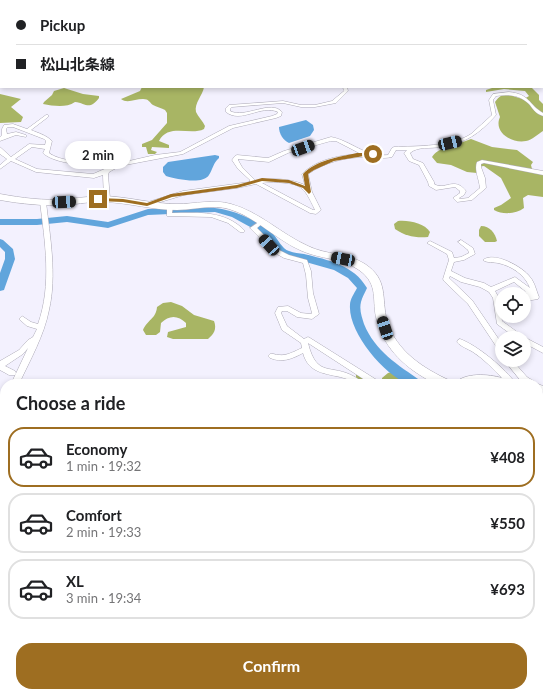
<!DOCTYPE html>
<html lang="en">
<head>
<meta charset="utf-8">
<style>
  :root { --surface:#fff; --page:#f2f2f2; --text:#202124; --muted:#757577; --line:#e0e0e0; --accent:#9e6e21 }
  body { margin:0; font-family:Lato,"Noto Sans JP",sans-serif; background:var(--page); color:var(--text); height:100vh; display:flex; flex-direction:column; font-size:15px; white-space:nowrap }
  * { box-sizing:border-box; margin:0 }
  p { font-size:13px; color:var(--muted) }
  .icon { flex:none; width:22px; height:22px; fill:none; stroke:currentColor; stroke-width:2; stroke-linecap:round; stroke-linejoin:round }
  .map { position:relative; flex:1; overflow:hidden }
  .panel { position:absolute; left:0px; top:379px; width:543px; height:318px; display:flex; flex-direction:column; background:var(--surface); border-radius:16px 16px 0 0; box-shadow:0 2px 6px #0003 }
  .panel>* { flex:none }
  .banner { position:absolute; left:0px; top:0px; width:543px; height:88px; box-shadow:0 2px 6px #0003; display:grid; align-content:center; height:88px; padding:0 16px; background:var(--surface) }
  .tools { position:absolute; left:495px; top:287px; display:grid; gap:8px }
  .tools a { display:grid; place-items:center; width:36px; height:36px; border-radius:50%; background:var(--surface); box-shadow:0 2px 6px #0003; font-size:20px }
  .end { position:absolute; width:18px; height:18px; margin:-9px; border:5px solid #9e6e21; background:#fff; box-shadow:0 0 0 2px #fff }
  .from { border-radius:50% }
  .bubble { position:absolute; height:28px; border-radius:14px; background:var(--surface); box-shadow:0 2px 6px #0003; font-size:13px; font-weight:700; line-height:28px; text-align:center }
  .car { position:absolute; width:12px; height:24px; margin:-12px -6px; border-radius:5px; box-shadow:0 0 3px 1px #0007; background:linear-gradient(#222 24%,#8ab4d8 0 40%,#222 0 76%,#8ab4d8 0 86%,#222 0) }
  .banner b { display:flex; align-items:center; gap:14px; height:38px; font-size:15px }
  .banner b+b { border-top:1px solid var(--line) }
  .banner i { width:10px; height:10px; background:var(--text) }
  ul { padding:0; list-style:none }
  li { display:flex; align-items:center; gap:12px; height:60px; margin:0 8px 6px; padding:0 8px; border:2px solid var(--line); border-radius:16px }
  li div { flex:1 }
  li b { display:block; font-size:15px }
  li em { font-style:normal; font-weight:700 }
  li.selected { border-color:var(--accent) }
  li>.icon { width:36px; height:36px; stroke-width:1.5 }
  h2 { padding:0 16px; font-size:18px; line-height:48px }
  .button { display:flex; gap:8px; margin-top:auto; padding:8px 16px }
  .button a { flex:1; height:46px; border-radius:16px; background:var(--accent); color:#fff; font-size:16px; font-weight:700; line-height:46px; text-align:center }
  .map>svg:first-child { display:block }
  .forest { fill:#a8b564 }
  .water { fill:#61a5dc }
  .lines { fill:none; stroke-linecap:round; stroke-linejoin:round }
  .river { fill:#61a5dc; fill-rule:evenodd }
  .minor-casing { stroke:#aca9b6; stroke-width:1 }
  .primary-casing { stroke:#aca9b6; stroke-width:1 }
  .minor { fill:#fff; fill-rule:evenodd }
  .primary { fill:#fff; fill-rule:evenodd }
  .route { fill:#9e6e21 }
</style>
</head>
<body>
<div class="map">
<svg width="543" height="697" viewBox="0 0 543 697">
  <rect width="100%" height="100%" fill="#f3f1fe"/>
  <g class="forest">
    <polygon points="0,0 247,0 1,1 0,16"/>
    <path d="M142,87h62c-1,8 -10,16 -8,25 2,5 7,9 9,14l-1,3c-13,7 -36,-6 -45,12l10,4v3l-17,-1 -1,3 6,2 -2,2h-7l-2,-7h-4v-3l10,-4 15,-17v-10l-2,-3c-3,-2 -9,-3 -12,-5 -4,-3 -4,-6 -10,-6 -8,0 -16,5 -22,0l19,-8z"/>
    <path d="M495,87h36l8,8v5l4,4v27c-5,3 -11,9 -17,10 -14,3 -33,-9 -26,-24l-5,-15c10,-14 16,-5 29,-3l5,-3 -4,-5 -21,-2 -18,3v-2z"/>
    <path d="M64,88l19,6 16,2v2c-10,13 -13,5 -24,4 -9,6 -21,4 -32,2l1,-2 8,-7 2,-4z"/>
    <polygon points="0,94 21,99 11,107 23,117 21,122 0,123"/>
    <path d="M471,139l21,8 25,3 16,12 -2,3 1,4 11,4v24l-15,-2 -5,3 1,10c-8,6 -21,7 -30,2v-2l7,-3 10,-7 -10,-20 -17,-12 -8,1 1,6 -10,-1 -16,-7 -14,-2 -5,-6c7,-10 15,-8 27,-11l1,-3z"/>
    <path d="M398,221c11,-1 26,2 32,11l-2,5c-13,1 -23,-1 -33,-8l-1,-5z"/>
    <path d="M481,226c9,0 14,7 16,15l-2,1h-10l-6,-6v-6z"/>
    <path d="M171,302l11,4 12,9 20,6c3,8 0,13 -6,18h-35l-6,-2 1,-5 18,-5v-4c-8,-8 -17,-8 -25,0l-1,9 -4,3h-10l-3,-5c4,-10 13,-11 14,-23l6,-4z"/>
    <polygon points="392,372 403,378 411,384 361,384 356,379 356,375 361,373 378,383 382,383 382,378 388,373"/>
    <polygon points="543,659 543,697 299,697 297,694 297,692 538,692 538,665"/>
    <polygon points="61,692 231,692 240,697 58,697"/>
  </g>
  <g class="water">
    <path d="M306,120l7,5 1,5 -4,6 -21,7c-6,-3 -10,-9 -10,-16z"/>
    <path d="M215,155l4,1v2c-6,5 -6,11 -10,17 -6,10 -33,4 -43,1l-3,-4v-5l5,-5z"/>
  </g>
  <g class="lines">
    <g class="river">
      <path d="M196,207c28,-1 55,8 77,27 5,5 9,15 16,17 5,2 10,2 15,3 24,6 50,11 63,34 -2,5 -5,9 -6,14 -2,8 1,15 3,22 11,27 34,41 57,57l2,3c-5,0 -11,1 -15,0 -25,-10 -60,-52 -58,-79 0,-6 4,-11 7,-17l-9,-10 -14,-8 -53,-15 -11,-14 -18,-13 -20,-11 -17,-5 -67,3 -40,13 -41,-6 -30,3h-37v-6h37l30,-3 41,6 40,-13z"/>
      <polygon points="0,239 3,240 13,249 15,259 5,287 4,290 0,291 0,273 5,259 5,252 0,247"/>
      <polygon points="481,379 494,381 496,384 475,384 477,381"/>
      <polygon points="538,407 543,409 543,420 538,418"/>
    </g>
    <defs>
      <g id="minor">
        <polygon points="408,0 413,0 414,1 409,1"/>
        <rect x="0" y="81" width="1" height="3"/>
        <path d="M343,87h4l1,4 -12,12 -21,4h-14l-18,-4 -51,4 -2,2v2c15,8 41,-12 52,1l-1,4 -5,2 -43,10 -50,26 -63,12 -11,6 -1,3 2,24 -3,2 -3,-2 -1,-24 -9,3 -58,-6 -25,-11 -11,8v-4l7,-6 -7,-5v-7l11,10 18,-13 16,1 1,-4 -2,-2 -31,-12h-5l-2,2 1,5 9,-2 10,3v2l-10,-2 -16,6v-4l2,-2v-6l2,-4 9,-1 14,5 19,-14h2v2l-17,13c7,3 15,5 21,11l-3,12c10,8 40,11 53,9 6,0 13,-2 19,-4l3,2c-16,9 -68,6 -81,-7l2,-4 -13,-2 -17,12 22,10 56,5 23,-10 39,-9 25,-3 49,-26 43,-10 5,-2 1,-2c-17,-8 -37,12 -52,0v-4l3,-3 54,-4 18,4h14l17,-4 12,-10z"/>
        <path d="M509,92c21,2 19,12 34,21v3c-7,-2 -10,-7 -14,-12 -9,-9 -20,-10 -33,-8l-3,4 3,15c-17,19 -30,28 -56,32 -10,2 -22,-1 -30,6l3,6 10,4 11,19v2c11,7 20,-8 32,7l-2,4 -5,3 1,1 8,-1 12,-10c-1,-9 -6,-19 -3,-26l5,-2 61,11v4l-59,-12 -3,1v3l4,11 1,10 -14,12 -15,2 -4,-4 7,-5v-2l-5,-4 -19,3 -7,-4 -1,-4 -9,-17 -10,-4 -5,-8 3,-3h-11l-4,7c-9,2 -16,0 -25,0 -21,0 -42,5 -59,17l4,18 9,18 -5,4 -6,-1 -54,-29 -19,4 -53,7 -37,11 -3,-2 1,-1 38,-12 67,-9v-2l-12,-11 -6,-9 3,-4 2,-1 31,3 16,-7 47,-14c21,4 33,20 57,18l4,-7 2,-1c23,-1 57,0 77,-13 7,-6 14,-13 21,-19l-3,-15 4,-6zM331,141h5l25,13c-20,1 -44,5 -59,20l3,11c-16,-7 -33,-7 -49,-4l-14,-14 -4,-7v-1l31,3 19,-9zM274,182c28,2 29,3 41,28h-2l-51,-27z"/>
        <path d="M43,200l3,2c4,35 11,73 3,108 -5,26 -19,50 -30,74h-8l17,-36 -5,6 -18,12 10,5 1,2 -1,2h-6l-9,-5v-9l19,-11 9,-10 5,-3 4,-8 -10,-3 -8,-7 3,-3 9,6 7,2c14,-39 7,-82 2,-122z"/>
        <path d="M170,204l3,2 -1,7c27,0 53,-3 73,18l-1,1h-4l-12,-9 -17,-6 -44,-1v-10z"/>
        <path d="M260,221l3,2 -6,5 22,22 10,5 18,5 4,11 2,22 6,21 -7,5 -15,-2 -10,-6h-5l-1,2 6,13 17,13 4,-2 2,1 70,44 1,2h-10l-63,-41c9,36 23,20 47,34 3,2 7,4 10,7 -11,0 -9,-1 -18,-5 -17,-6 -38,-3 -44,-26 -11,6 -21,10 -33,5l-2,-2 2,-2c3,-1 5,1 9,1 8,1 16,-4 23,-7l-1,-5 -19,-13 -7,-17 3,-6 10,-1 13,7 10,1 1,-1 -4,-15 -2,-23 -3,-12 -19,-5 -9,-5 -25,-25z"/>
        <path d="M461,240l12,8 2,6 -11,6 -10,2 -3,9 14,7 19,5 7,4 24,-10 15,11c-5,-13 -18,-22 -32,-25 -5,-1 -11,0 -15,-3 11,-9 40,7 47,17 5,6 6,13 9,20l-1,2 -6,1h-2l-5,-9 -11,-9 -19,9 4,7 3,23 22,16 19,10v6l-19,-10v-5h-8l-19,-14 -4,-26 -4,-6 -9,-5 -19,-5 -11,-6 -1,2 23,22 30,44v9l-2,-1 -32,-48 -24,-23 -1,-2 6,-19 -2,-6 -20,-11 3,-2 22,11 2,6 7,-1 8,-4 -1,-3 -10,-8z"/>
        <path d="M460,339c17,6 46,30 56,45h-14l-18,-3 -13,1 -6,2h-11c10,-12 35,-10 48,-6 -9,-9 -18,-19 -29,-26 -5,-3 -13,-6 -16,-10l1,-2z"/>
        <polygon points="504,360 512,360 527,377 535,382 536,384 526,384 521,381"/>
        <polygon points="125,380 128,381 128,384 118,384 119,382"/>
        <polygon points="538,384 543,386 543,392 538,390"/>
        <polygon points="540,401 543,402 543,410 540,409 538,409 538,402"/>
        <polygon points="5,403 4,432 3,434 0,435 0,409 2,404"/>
        <polygon points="5,440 5,446 0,447 0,441"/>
        <polygon points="51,692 61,692 60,697 50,697"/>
      </g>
      <g id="primary">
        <path d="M0,194c22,4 44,7 66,5 13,-1 26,-3 39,-3 24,1 48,8 72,8 18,0 37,-5 54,0 29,8 50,30 77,42 18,9 40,7 57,18 24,16 16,34 22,57 9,30 37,48 64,60l2,3h-17l-4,-2c-25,-13 -47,-32 -55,-61 -6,-20 3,-36 -18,-51 -17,-12 -39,-11 -57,-19 -26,-11 -46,-34 -73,-42 -17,-5 -35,1 -52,1 -24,0 -47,-7 -72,-8 -13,-1 -26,2 -39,3 -22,1 -44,-1 -66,-5z"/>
        <polygon points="538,417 543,419 543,431 538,429"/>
      </g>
    </defs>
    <use href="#minor" class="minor-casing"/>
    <use href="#primary" class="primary-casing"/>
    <use href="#minor" class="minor"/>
    <use href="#primary" class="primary"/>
  </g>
  <path class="route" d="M357,153h16l3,1 -42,7 -20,9 -6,4 3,18 -2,2 -6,-6 -14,-5 -27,-2 -25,7 -65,9 -25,9 -24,-4 -25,-1 -3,-2 3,-1 25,1 24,4 24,-9 66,-9 25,-7 27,2 16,6 -2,-12c13,-14 36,-17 54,-21z"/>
</svg>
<div class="tools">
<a><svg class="icon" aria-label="locate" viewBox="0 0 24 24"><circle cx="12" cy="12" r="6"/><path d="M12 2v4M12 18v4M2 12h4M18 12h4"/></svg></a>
<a><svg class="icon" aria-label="layers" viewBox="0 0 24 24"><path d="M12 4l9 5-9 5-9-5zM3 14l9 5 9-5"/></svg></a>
</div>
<i class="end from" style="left:373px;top:154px"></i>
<i class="end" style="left:98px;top:199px"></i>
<div class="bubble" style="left:65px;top:141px;width:66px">2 min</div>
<i class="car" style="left:450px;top:143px;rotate:77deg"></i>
<i class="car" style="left:303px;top:148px;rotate:70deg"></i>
<i class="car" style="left:64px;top:202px;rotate:87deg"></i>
<i class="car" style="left:269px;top:245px;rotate:318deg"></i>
<i class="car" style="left:343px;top:259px;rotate:281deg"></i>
<i class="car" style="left:385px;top:328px;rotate:342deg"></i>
<div class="banner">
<b><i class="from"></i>Pickup</b>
<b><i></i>松山北条線</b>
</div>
<section class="panel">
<h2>Choose a ride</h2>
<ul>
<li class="selected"><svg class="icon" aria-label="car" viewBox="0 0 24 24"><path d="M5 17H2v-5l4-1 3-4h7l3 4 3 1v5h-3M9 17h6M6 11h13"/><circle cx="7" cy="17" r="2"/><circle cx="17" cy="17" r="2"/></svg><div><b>Economy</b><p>1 min · 19:32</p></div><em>¥408</em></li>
<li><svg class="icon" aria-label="car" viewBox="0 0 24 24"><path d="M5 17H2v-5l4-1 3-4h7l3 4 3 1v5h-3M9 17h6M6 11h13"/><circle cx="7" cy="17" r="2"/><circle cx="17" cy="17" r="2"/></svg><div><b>Comfort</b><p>2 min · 19:33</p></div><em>¥550</em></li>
<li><svg class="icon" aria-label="car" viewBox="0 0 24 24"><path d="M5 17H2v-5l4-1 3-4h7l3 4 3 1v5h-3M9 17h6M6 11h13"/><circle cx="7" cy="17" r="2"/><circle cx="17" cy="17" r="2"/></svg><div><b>XL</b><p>3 min · 19:34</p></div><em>¥693</em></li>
</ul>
<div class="button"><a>Confirm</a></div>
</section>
</div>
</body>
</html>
